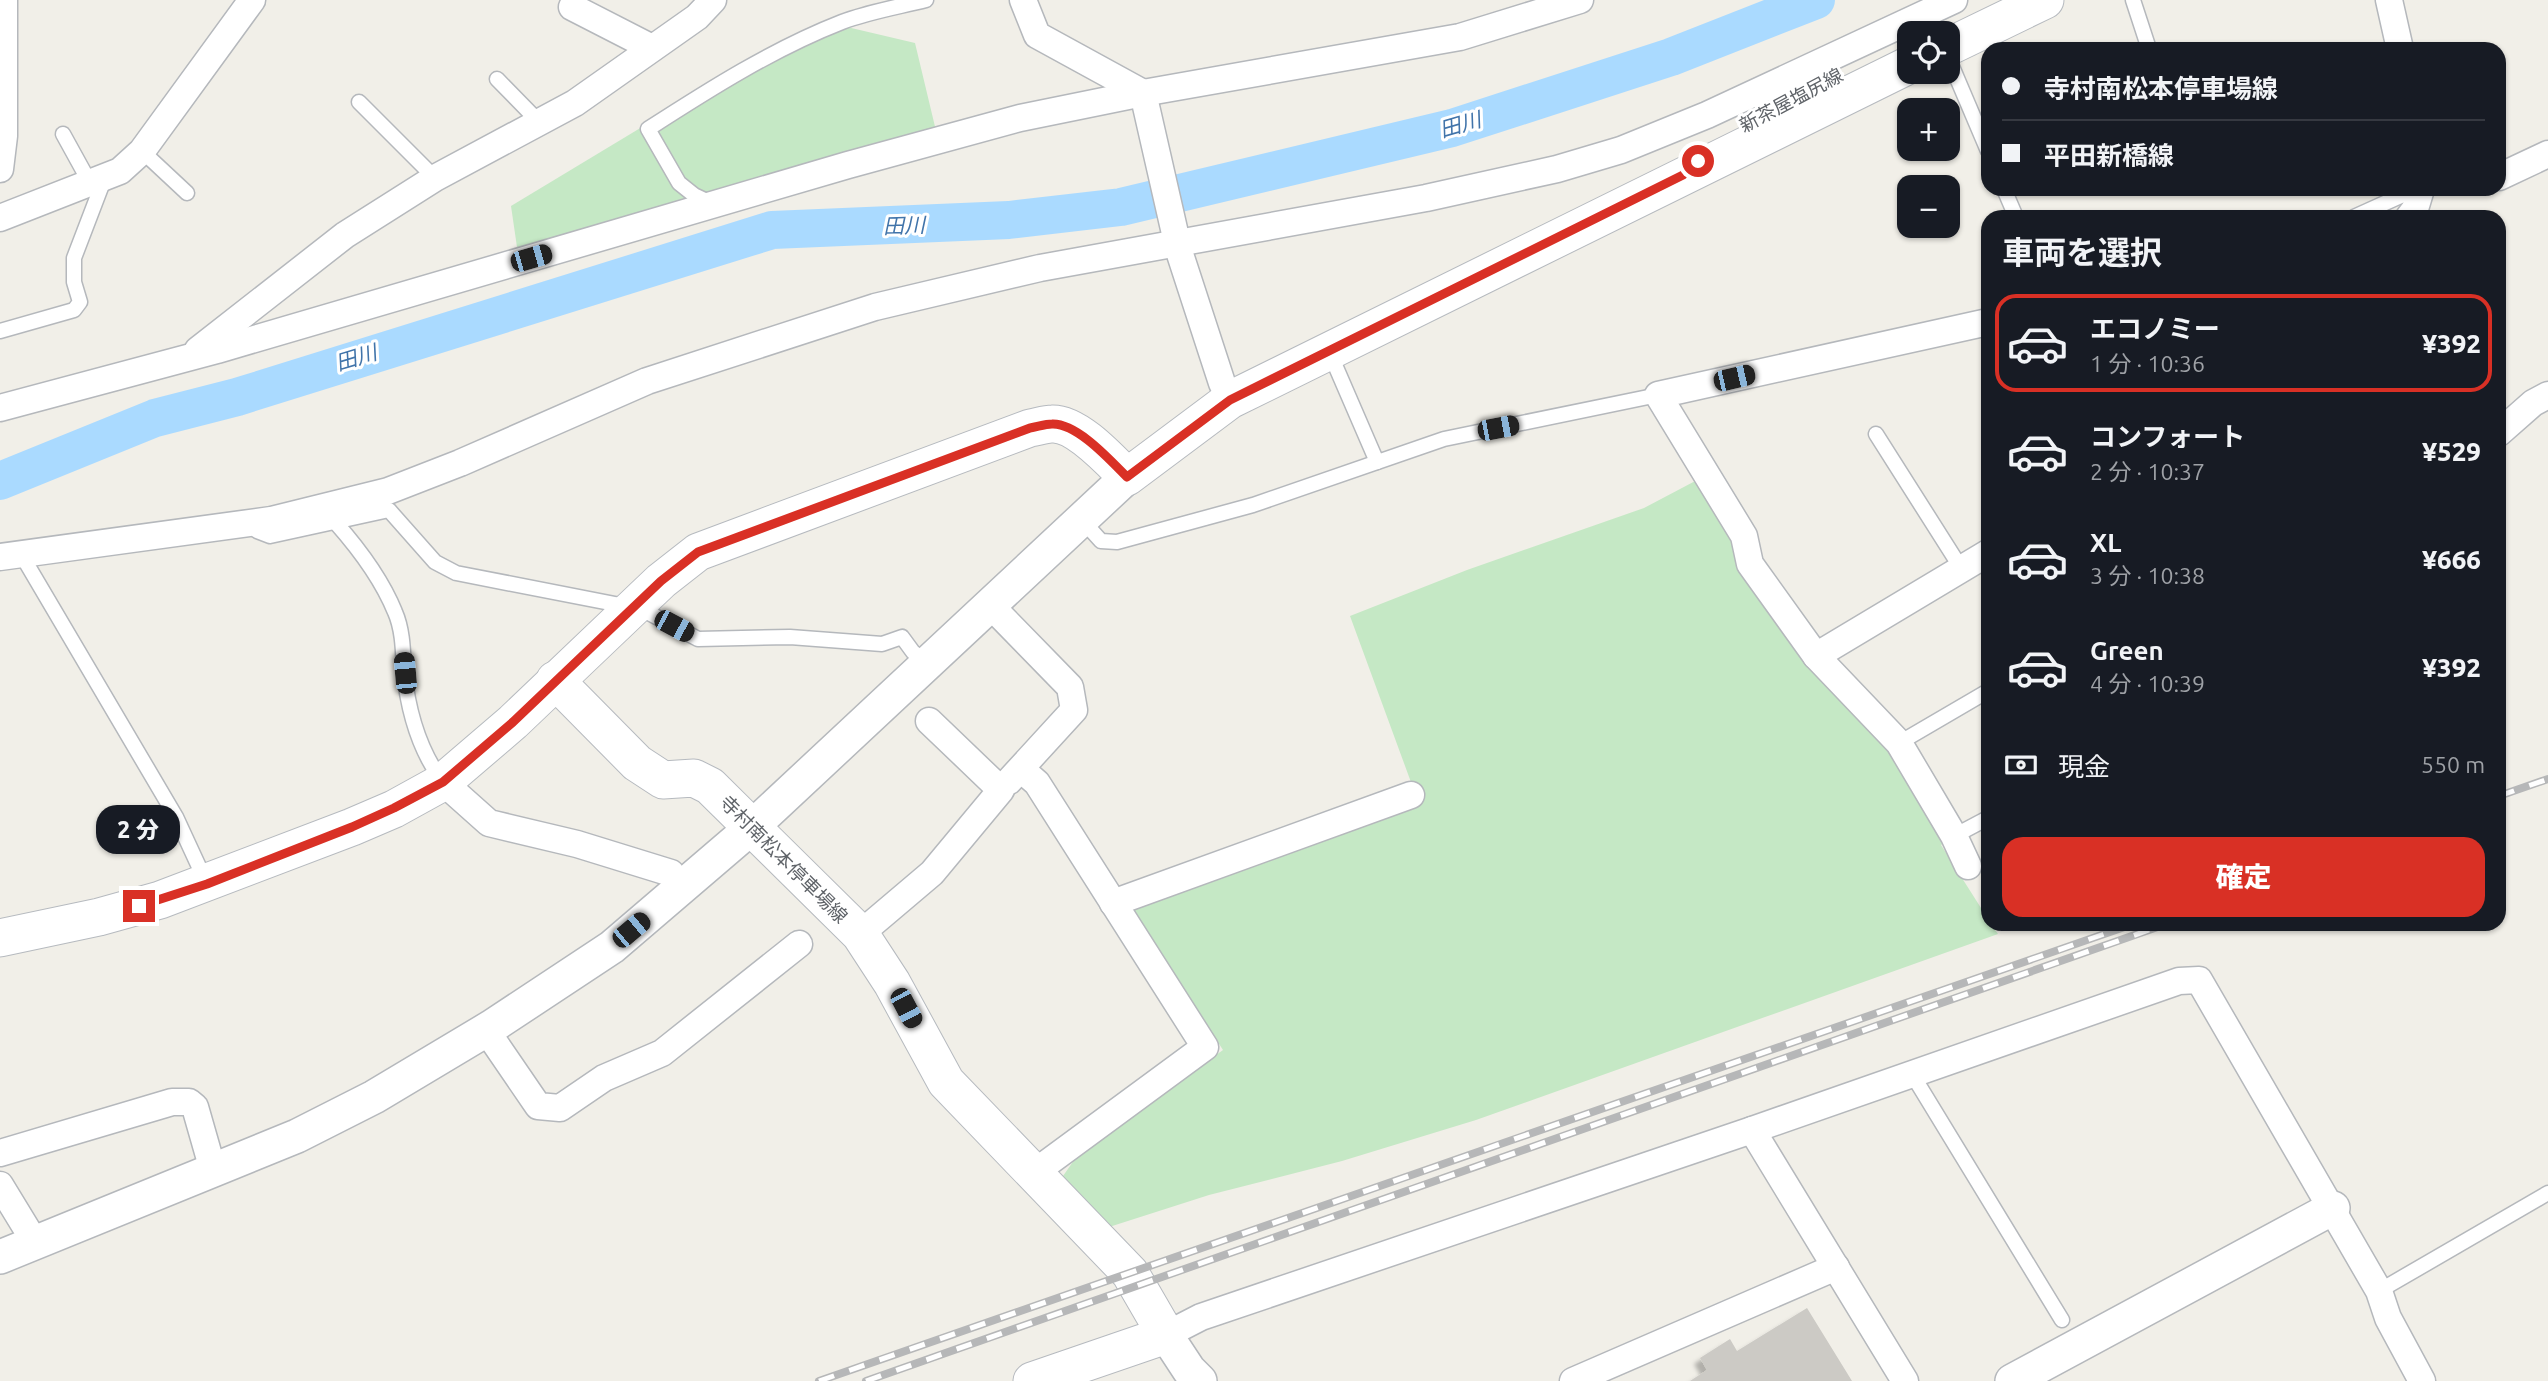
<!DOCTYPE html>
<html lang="ja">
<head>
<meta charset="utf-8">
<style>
  :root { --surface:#171b24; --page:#242831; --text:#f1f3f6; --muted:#9ea1a6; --line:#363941; --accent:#d93025 }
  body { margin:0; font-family:Ubuntu,"Noto Sans JP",sans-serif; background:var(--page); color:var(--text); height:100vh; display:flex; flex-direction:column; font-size:26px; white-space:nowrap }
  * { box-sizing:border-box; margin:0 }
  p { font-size:23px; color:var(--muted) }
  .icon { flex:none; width:38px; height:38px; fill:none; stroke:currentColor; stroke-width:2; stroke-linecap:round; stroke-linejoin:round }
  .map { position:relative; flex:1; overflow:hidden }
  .drawer { position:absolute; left:1981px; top:210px; width:525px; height:721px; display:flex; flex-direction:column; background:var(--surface); border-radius:21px; box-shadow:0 2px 5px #0004 }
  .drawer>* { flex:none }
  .banner { position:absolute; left:1981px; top:42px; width:525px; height:154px; border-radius:21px; box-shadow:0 2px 5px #0004; display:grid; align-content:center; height:154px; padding:0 21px; background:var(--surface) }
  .tools { position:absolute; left:1897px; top:21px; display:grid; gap:14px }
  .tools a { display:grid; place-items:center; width:63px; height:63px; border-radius:14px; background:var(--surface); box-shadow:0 2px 5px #0004; font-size:35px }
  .end { position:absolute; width:32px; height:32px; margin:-16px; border:9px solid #d93025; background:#fff; box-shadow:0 0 0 4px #fff }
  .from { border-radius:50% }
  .bubble { position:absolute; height:49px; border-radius:21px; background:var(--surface); box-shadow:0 2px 5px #0004; font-size:23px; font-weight:800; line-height:49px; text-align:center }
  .car { position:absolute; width:21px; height:42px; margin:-21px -10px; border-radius:9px; box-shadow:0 0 5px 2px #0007; background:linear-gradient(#222 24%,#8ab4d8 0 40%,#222 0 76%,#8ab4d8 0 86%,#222 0) }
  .banner b { display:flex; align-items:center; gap:24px; height:66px; font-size:26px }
  .banner b+b { border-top:2px solid var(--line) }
  .banner i { width:18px; height:18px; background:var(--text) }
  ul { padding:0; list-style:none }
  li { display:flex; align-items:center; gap:21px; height:98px; margin:0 14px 10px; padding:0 7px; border:4px solid transparent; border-radius:21px }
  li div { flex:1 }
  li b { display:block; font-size:26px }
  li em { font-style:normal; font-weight:800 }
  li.selected { border-color:var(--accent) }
  li>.icon { width:63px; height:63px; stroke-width:1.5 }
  h2 { padding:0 21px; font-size:32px; line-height:84px }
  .pay { display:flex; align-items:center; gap:18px; height:77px; padding:0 21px; font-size:26px }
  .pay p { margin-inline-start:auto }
  .primary-button { display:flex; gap:14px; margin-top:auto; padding:14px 21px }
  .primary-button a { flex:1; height:80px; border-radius:21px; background:var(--accent); color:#fff; font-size:28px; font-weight:800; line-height:80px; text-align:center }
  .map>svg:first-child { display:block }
  .green { fill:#c5e8c5 }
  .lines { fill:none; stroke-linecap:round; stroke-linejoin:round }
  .river { stroke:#aadaff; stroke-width:38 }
  .building { fill:#cccac5; filter:url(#shadow) }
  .service-casing { stroke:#b5b8bc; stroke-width:17 }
  .minor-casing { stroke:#b5b8bc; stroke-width:29 }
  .tertiary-casing { stroke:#b5b8bc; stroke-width:36 }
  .secondary-casing { stroke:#b6babf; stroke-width:39 }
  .service { stroke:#fff; stroke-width:14 }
  .minor { stroke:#fff; stroke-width:26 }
  .tertiary { stroke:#fff; stroke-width:33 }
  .secondary { stroke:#fff; stroke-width:37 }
  .rail-casing { stroke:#b6b7b8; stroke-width:8 }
  .rail { stroke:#fff; stroke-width:5; stroke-dasharray:16; stroke-linecap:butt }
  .route { stroke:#d93025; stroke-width:9 }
  .labels { text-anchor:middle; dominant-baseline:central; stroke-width:6; stroke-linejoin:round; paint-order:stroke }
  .street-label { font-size:19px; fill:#5f6368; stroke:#fff }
  .water-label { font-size:21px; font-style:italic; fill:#4174aa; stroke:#fff }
</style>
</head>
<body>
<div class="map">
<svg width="2548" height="1381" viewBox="0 0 2548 1381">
  <defs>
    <filter id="shadow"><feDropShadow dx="-6" dy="6" stdDeviation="2" flood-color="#0004"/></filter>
  </defs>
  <rect width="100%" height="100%" fill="#f1efe8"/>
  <g class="green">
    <path d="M847,27l68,16 22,92 -233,58c-27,-13 -37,-39 -51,-64l121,-72z"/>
    <polygon points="642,127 694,201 518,254 511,206"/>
    <polygon points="1699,479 1890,751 1949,840 1941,845 1988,919 1988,924 1991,924 1998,934 1476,1120 1342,1161 1209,1195 1106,1228 1104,1220 1063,1176 1077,1156 1223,1050 1134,912 1135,904 1419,804 1350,616 1467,570 1644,508"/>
  </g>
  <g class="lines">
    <polyline class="river" points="0,481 155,418 237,397 772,230 1009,220 1121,207 1452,128 1671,57 1816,0"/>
  </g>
  <polygon class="building" points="1807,1308 1852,1381 1690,1381 1707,1370 1700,1358 1730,1339 1737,1351"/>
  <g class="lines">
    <defs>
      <g id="service">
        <polyline points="2133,0 2149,49"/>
        <polyline points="1948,57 1988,151"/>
        <polyline points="497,79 540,123"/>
        <polyline points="359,102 435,178"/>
        <polyline points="63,134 90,183"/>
        <polyline points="142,151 187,193"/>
        <polyline points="2004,189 2016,217"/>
        <path d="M713,204l-19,-9 -15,-12 -31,-54c62,-40 125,-80 194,-107 26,-10 56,-15 84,-22"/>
        <polyline points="2354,217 2416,189"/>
        <polyline points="0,331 74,310 80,302 74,282 74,258 105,177"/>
        <polyline points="1329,351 1377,462"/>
        <polyline points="1876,434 1961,568"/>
        <polyline points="1082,520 1101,541 1117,542 1253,505 1444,439 1658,395"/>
        <polyline points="253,523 257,531 270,536 389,510 435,562 456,573 615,604 649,613 698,639 790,637 882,644 902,637 913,652 928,663"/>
        <path d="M336,523c23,26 46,57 59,89 8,18 8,40 9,59 4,40 14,77 38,110"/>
        <polyline points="21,554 176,817 206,882"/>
        <polyline points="1899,743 1988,691"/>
        <polyline points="1954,836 1988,818"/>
        <polyline points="1912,1074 2062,1320"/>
        <polyline points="2379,1291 2548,1193"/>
      </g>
      <g id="minor">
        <polyline points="1023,0 1037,35 1143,93 1179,251 1222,383 1230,400"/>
        <polyline points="2389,0 2400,49"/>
        <polyline points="572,7 652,48"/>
        <polyline points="0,169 4,136 4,0"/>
        <polyline points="2499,177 2548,154"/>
        <polyline points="2409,217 2415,209 2421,189"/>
        <polyline points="0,218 120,171 142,151 252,0"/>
        <polyline points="198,350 345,235 435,178 575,103 697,17 713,0"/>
        <polyline points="0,408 217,350 848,165 1020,118 1143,93 1460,37 1580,0"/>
        <polyline points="2499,433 2533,403 2548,395"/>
        <polyline points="0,557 271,520 388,491 460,463 647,381 875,307 1040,268 1426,198 1557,169 1621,150 1707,115 1954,0"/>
        <polyline points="990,605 1070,687 1074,710 1009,781"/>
        <polyline points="1816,656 1988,553"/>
        <polyline points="1021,769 1037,783 1205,1047 1046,1164 1036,1174"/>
        <polyline points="443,782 489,823 577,844 671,873"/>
        <polyline points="1968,866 1954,836 1899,743 1816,656 1750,564 1744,536 1658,395 1988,322"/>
        <polyline points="1113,903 1411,795"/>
        <polyline points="860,934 932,873 1001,790 929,721"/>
        <polyline points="486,1030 538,1106 560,1108 604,1078 662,1053 799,944"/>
        <polyline points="1752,1130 1905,1381"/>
        <polyline points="0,1153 172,1102 189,1102 195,1107 213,1170"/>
        <polyline points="0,1185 36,1244"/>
        <polyline points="1166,1335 1201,1317 1752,1130 2179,981 2199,980 2379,1291 2388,1318 2422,1381"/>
        <polyline points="1573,1381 1836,1267"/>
      </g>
      <g id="tertiary">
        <polyline points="0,1257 297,1136 374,1097 491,1027 612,947 751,828 1127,477"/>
        <polyline points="1166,1335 1189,1370 1200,1381"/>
        <polyline points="2012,1381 2333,1208"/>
      </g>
      <g id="secondary">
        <polyline points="1948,47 2045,0"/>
        <polyline points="555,680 637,763 663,780 694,778 710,786 860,934 892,983 946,1082 1130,1273 1166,1335 1032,1381"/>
        <path d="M0,938l99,-21 61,-17 192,-73 42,-18 49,-27 70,-60 148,-141 37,-29 332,-124c7,-1 15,-4 22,-4 25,-1 58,36 75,53l103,-77 679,-335"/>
      </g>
    </defs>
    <use href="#service" class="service-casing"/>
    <use href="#minor" class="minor-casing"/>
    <use href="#tertiary" class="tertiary-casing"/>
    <use href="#secondary" class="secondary-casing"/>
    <use href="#service" class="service"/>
    <use href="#minor" class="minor"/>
    <use href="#tertiary" class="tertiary"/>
    <use href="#secondary" class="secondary"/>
    <defs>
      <g id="rail">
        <polyline points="2499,796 2548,779"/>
        <polyline points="819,1381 2133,924"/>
        <polyline points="866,1381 2166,924"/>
      </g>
    </defs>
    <use href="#rail" class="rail-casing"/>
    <use href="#rail" class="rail"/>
  </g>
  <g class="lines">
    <path class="route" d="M139,906l68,-22 145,-57 42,-19 49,-26 70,-60 148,-141 37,-29 332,-124c7,-1 15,-4 22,-4 25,-1 58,36 75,53l103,-77 453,-225 15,-14"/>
  </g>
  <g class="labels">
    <g class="street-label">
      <text transform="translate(1791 100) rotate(-28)">新茶屋塩尻線</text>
      <text transform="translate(784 859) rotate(45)">寺村南松本停車場線</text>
    </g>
    <g class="water-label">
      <text transform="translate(1460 124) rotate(-16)">田川</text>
      <text transform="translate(904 225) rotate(-2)">田川</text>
      <text transform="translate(356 357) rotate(-17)">田川</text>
    </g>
  </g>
</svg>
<div class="tools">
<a><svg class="icon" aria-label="locate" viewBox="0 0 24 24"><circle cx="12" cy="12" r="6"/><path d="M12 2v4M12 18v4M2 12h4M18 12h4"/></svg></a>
<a>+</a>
<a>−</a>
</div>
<i class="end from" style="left:1698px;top:161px"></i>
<i class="end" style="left:139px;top:906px"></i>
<div class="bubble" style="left:96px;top:805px;width:84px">2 分</div>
<i class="car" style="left:531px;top:258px;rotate:74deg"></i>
<i class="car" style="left:1734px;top:378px;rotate:77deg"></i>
<i class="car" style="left:1498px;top:428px;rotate:79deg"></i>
<i class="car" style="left:674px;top:626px;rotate:118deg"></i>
<i class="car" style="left:405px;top:673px;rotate:355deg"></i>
<i class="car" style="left:631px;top:930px;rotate:50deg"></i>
<i class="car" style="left:906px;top:1008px;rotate:152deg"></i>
<div class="banner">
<b><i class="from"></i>寺村南松本停車場線</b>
<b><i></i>平田新橋線</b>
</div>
<section class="drawer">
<h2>車両を選択</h2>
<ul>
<li class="selected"><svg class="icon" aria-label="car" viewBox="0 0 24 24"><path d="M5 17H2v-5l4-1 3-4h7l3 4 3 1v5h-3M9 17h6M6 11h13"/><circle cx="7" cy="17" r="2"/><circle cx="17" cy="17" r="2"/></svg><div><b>エコノミー</b><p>1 分 · 10:36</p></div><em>¥392</em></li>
<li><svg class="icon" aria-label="car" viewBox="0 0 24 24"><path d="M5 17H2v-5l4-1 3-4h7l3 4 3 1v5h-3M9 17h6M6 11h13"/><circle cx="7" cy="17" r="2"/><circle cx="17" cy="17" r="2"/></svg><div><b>コンフォート</b><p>2 分 · 10:37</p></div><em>¥529</em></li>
<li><svg class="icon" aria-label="car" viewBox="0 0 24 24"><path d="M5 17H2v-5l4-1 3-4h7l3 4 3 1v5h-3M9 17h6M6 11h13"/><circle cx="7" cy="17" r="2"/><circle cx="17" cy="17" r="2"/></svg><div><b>XL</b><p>3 分 · 10:38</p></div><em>¥666</em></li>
<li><svg class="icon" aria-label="car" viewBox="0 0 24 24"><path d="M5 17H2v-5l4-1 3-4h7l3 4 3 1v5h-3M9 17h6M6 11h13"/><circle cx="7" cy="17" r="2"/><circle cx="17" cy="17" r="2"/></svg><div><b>Green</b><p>4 分 · 10:39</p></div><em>¥392</em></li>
</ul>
<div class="pay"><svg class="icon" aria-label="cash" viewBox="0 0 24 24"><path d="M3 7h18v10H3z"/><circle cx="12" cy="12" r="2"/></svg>現金<p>550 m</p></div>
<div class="primary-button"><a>確定</a></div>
</section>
</div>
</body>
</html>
